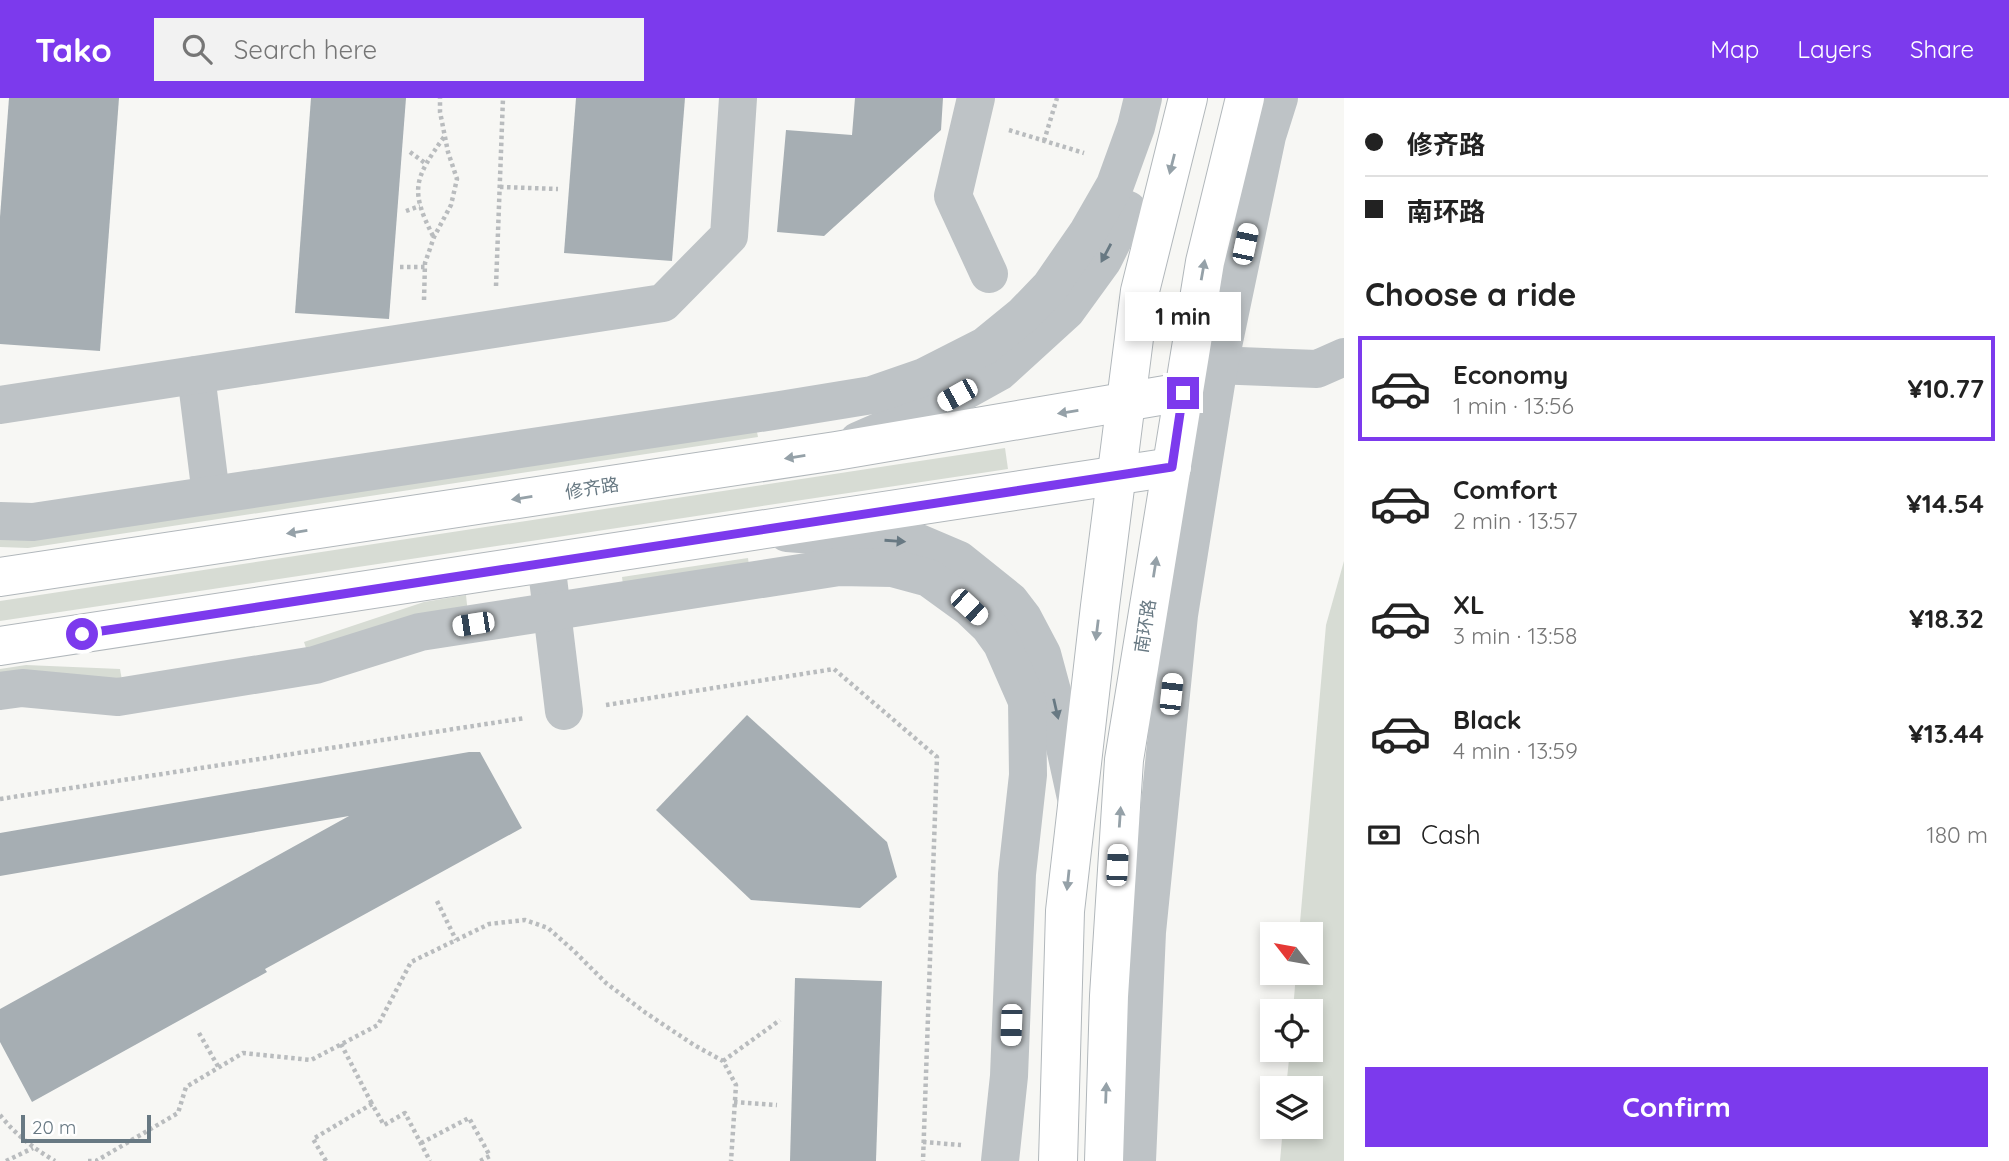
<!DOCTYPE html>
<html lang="en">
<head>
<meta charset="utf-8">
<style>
  :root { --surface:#fff; --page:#f2f2f2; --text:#222; --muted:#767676; --line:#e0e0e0; --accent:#7c3aed }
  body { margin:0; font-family:Quicksand,"Noto Sans SC",sans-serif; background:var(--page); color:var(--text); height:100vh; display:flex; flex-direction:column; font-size:26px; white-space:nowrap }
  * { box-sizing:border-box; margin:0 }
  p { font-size:23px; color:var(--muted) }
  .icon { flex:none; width:38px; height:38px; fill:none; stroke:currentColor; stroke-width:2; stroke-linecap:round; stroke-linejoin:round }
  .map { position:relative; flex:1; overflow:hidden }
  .details { display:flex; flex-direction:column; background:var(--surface); width:665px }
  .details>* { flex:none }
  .guide { display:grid; align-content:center; height:154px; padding:0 21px; background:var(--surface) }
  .needle { width:46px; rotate:301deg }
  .fabs { position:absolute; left:1260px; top:824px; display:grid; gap:14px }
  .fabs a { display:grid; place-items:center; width:63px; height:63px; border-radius:0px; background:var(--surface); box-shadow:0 4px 10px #0003; font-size:35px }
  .scale { position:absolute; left:21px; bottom:18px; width:130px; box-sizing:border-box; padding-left:7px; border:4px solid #687983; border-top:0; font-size:19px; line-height:24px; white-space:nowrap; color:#687983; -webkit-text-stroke:5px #fff; paint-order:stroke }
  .end { position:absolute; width:32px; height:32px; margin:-16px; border:9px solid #7c3aed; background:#fff; box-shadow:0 0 0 4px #fff }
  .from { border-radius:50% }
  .bubble { position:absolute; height:49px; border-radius:0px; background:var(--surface); box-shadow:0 4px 10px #0003; font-size:23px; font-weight:800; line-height:49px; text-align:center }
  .car { position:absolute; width:21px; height:42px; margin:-21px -10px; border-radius:9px; box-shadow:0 0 5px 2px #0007; background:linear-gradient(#fff 24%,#345 0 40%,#fff 0 76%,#345 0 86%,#fff 0) }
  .guide b { display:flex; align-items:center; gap:24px; height:66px; font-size:26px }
  .guide b+b { border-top:2px solid var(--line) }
  .guide i { width:18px; height:18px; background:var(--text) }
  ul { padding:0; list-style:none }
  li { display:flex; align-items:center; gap:21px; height:105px; margin:0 14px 10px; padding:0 7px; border:4px solid transparent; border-radius:0px }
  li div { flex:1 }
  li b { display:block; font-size:26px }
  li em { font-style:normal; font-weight:800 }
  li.active { border-color:var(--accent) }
  li>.icon { width:63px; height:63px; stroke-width:1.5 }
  h2 { padding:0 21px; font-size:32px; line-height:84px }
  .pay { display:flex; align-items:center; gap:18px; height:77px; padding:0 21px; font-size:26px }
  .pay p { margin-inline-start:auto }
  .button { display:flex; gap:14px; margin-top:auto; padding:14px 21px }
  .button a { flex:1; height:80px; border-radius:0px; background:var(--accent); color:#fff; font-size:28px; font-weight:800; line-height:80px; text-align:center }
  header { display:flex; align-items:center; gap:42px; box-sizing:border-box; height:98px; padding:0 35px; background:var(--accent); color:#fff }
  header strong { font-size:33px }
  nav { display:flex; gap:38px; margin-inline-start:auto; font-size:24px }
  .search { width:490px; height:63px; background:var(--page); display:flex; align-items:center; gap:18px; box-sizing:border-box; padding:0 24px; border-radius:0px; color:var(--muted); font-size:26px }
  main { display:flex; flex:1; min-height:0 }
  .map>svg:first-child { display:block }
  .green { fill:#d7dcd4 }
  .building { fill:#a6aeb3 }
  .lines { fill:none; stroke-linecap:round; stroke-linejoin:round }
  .secondary-casing { stroke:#b1b7bb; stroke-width:40 }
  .path { stroke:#b9bcbe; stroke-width:4.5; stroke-dasharray:3.5 3.5; stroke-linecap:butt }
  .minor { stroke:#bec3c6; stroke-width:38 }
  .tertiary { stroke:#bec3c6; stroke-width:38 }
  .secondary { stroke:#fff; stroke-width:38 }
  .oneway { fill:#95a1a8 }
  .oneway2 { fill:#687983 }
  .route { stroke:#7c3aed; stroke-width:9 }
  .labels { text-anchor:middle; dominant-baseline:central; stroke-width:7; stroke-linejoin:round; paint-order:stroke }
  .street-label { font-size:18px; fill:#687983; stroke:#fff }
</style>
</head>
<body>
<header>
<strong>Tako</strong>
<div class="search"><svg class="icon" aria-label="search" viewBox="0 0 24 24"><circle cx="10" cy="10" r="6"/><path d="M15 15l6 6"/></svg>Search here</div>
<nav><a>Map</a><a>Layers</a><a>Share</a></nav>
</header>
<main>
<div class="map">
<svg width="1344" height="1063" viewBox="0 0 1344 1063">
  <rect width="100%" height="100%" fill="#f7f7f4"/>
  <g class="green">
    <polygon points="755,324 758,339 28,450 0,449 0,434"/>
    <polygon points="1005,350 1008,371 0,523 0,503"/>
    <polygon points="748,460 750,475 624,494 622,479"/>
    <polygon points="1344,463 1344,1063 1280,1063 1283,1029 1311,1029 1311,990 1286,990 1290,952 1311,952 1311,914 1293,913 1296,875 1311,875 1311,836 1299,836 1326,527"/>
    <polygon points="466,497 468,516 309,559 304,544 424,504"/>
    <polygon points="26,567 120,571 123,588 0,585 0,571"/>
  </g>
  <g class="building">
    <polygon points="9,0 119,0 100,253 0,246 0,119"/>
    <polygon points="311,0 406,0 389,221 295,215"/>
    <polygon points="576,0 685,0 672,163 564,155"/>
    <polygon points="855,0 943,0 941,32 824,138 777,134 786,32 852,37"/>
    <polygon points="747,617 887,744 897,779 860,810 751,802 656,712"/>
    <polygon points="469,654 480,654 522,730 265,871 267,874 32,1004 0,944 0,911 349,718 0,778 0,735"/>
    <polygon points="795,880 882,883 876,1063 790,1063"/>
  </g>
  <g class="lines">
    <defs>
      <g id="secondary">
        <polyline points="0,479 836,353 1183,294"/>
        <polyline points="0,548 1172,369"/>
        <polyline points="1058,1063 1065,813 1100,508 1140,193 1188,0"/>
        <polyline points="1104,1063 1109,898 1124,662 1205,164 1245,0"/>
      </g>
    </defs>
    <use href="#secondary" class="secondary-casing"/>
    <g class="path">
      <polyline points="1009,32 1084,55"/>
      <polyline points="1044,43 1057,0"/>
      <polyline points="410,54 425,65"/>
      <polyline points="500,89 558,91"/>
      <polyline points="406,113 420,108"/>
      <path d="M433,138c-24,-47 -18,-58 11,-99"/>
      <polyline points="400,169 425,169"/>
      <polyline points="496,188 503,0"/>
      <polyline points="424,202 425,165 434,139 451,107 457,81 448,54 440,14 440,0"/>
      <polyline points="606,607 834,571 937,659 923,1063"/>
      <polyline points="0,701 525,620"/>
      <polyline points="437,803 456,842"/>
      <polyline points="199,935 219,970"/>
      <polyline points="341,946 372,1006"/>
      <polyline points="723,963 780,922"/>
      <polyline points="734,1004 777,1007"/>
      <path d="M0,1017c16,20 33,33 55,46"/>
      <polyline points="923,1044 961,1047"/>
      <polyline points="421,1045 469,1020 490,1058 480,1063"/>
      <polyline points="6,1063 33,1050"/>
      <polyline points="88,1063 96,1063 178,1015 186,989 243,955 311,962 378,927 411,864 489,826 525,822 548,830 574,853 606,885 646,915 694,947 723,963 736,987 731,1063"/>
      <polyline points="326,1063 313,1041 372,1006 384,1027 405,1015 430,1063"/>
    </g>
    <g class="minor">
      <polyline points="976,0 953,98 989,176"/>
      <polyline points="1188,266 1317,271 1344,259"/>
      <polyline points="196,277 211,397"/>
      <polyline points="0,307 663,205 729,138 738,0"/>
      <polyline points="546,464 564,613"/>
    </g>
    <g class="tertiary">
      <polyline points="858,343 936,309 999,274 1066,213 1103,162 1128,112"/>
      <polyline points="0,423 33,424 780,312 872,297 924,279 985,248 1023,217 1050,189 1088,134 1115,87 1136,29 1143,0"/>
      <polyline points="787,435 919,445 959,462 1010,503 1023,520 1042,556 1056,608 1076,700"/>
      <polyline points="0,593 22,590 118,599 315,567 420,534 839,469 892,470 929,480 969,509 989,528 1002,546 1027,603 1028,677 1017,776 1009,978 1000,1063"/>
      <polyline points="1137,1063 1147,834 1179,517 1219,267 1267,38 1279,0"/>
    </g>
    <use href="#secondary" class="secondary"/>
  </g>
  <defs><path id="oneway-solid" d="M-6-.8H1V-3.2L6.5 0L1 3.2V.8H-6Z" transform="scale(1.75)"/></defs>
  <g class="oneway">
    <use href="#oneway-solid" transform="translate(1172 66) rotate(104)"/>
    <use href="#oneway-solid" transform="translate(1203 172) rotate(-80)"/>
    <use href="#oneway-solid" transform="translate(1068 314) rotate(171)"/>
    <use href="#oneway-solid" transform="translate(795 359) rotate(171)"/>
    <use href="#oneway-solid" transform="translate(522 400) rotate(171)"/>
    <use href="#oneway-solid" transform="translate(297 434) rotate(171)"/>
    <use href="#oneway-solid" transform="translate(1155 469) rotate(-81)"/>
    <use href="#oneway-solid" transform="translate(1097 532) rotate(97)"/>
    <use href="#oneway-solid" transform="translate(1120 719) rotate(-86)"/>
    <use href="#oneway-solid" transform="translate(1068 782) rotate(96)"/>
    <use href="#oneway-solid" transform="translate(1106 995) rotate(-88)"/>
  </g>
  <g class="oneway2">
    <use href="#oneway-solid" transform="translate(1106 155) rotate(118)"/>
    <use href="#oneway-solid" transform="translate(895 443) rotate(4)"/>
    <use href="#oneway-solid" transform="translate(1056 611) rotate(77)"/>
  </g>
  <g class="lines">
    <polyline class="route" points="82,536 1172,369 1183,295"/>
  </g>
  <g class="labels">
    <g class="street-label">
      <text transform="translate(592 390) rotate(-9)">修齐路</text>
      <text transform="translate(1145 528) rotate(-81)">南环路</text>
    </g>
  </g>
</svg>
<div class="fabs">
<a><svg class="needle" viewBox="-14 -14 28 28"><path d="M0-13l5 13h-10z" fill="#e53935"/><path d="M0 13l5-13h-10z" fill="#767676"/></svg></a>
<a><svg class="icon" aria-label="locate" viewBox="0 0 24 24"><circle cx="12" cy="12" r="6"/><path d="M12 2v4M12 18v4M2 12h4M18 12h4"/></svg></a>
<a><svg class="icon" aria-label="layers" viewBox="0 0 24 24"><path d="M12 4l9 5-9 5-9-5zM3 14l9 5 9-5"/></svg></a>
</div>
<div class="scale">20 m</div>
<i class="end from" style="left:82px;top:536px"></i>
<i class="end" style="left:1183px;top:295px"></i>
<div class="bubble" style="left:1125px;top:194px;width:116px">1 min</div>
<i class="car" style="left:1245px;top:146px;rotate:12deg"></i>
<i class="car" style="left:957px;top:297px;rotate:241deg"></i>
<i class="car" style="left:969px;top:509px;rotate:133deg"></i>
<i class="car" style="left:473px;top:526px;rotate:261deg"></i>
<i class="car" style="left:1171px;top:596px;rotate:6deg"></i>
<i class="car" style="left:1117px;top:767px;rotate:3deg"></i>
<i class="car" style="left:1011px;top:927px;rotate:182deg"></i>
</div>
<section class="details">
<div class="guide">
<b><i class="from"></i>修齐路</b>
<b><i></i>南环路</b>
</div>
<h2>Choose a ride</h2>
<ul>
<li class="active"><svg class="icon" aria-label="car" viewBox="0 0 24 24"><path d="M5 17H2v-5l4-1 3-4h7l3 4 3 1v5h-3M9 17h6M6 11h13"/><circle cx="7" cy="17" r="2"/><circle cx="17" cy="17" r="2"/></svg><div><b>Economy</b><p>1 min · 13:56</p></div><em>¥10.77</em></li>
<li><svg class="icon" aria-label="car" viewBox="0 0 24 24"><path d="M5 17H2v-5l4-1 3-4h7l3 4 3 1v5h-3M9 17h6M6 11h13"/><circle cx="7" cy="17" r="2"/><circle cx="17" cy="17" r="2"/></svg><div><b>Comfort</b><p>2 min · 13:57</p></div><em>¥14.54</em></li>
<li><svg class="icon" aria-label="car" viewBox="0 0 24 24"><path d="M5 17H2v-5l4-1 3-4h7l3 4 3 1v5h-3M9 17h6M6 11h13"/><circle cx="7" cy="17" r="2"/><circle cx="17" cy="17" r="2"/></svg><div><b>XL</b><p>3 min · 13:58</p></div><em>¥18.32</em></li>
<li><svg class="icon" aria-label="car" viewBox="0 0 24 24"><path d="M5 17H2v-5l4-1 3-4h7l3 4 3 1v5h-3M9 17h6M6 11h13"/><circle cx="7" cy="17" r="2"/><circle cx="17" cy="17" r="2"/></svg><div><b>Black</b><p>4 min · 13:59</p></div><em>¥13.44</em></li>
</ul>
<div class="pay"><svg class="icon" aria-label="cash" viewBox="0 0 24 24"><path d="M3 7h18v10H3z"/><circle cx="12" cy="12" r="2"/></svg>Cash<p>180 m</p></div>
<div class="button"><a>Confirm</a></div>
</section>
</main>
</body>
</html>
